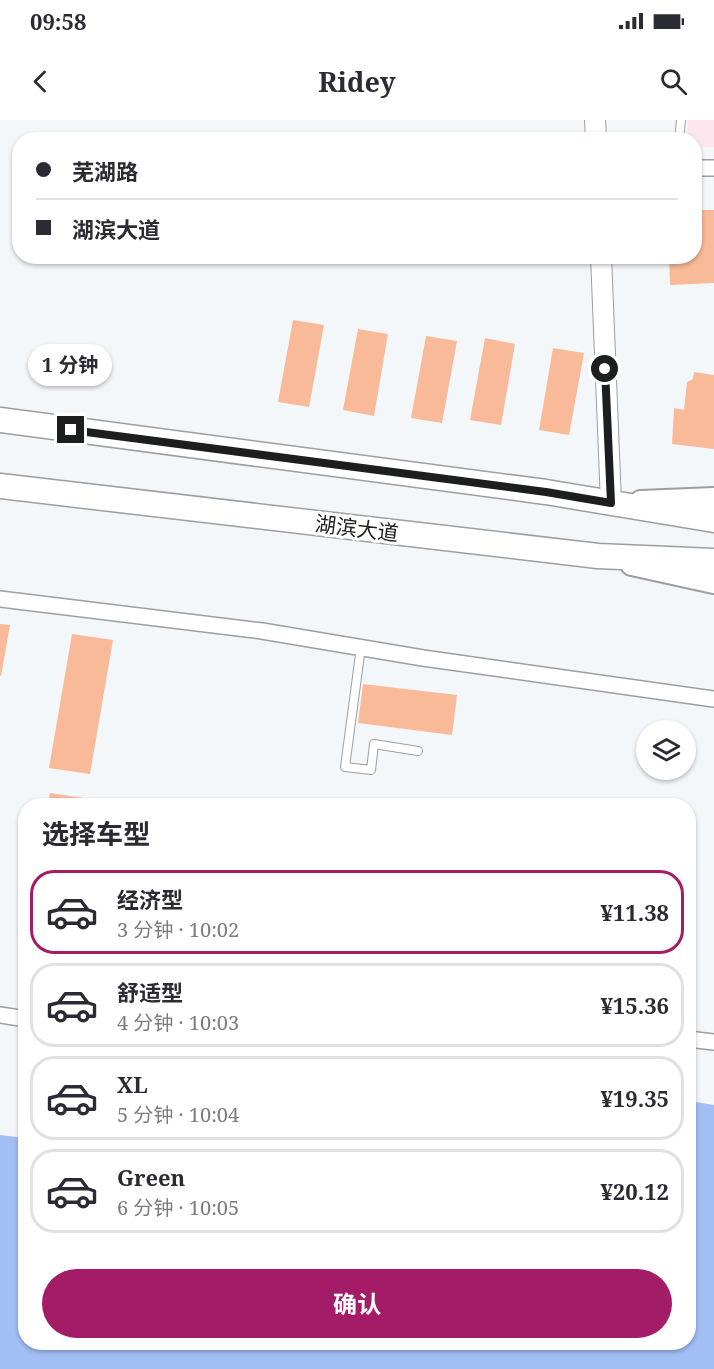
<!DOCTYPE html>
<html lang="zh">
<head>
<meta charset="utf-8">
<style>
  :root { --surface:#fff; --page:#f2f2f3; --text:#2b2b33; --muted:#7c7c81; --line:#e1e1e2; --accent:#a41c67 }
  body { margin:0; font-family:"Noto Serif","Noto Sans SC",serif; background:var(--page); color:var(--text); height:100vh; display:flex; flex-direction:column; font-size:22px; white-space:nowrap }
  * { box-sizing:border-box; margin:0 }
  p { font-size:20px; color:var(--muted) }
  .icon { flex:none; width:33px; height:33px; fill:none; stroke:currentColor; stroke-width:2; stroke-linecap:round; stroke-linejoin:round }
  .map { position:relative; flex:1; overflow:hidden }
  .sheet { position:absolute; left:18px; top:678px; width:678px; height:552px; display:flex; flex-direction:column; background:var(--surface); border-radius:24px; box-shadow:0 2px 4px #0004 }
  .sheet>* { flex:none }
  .guide { position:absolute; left:12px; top:12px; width:690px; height:132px; border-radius:24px; box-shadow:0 2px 4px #0004; display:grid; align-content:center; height:132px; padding:0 24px; background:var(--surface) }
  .controls { position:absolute; left:636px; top:600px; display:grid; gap:12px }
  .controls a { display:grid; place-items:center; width:60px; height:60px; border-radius:50%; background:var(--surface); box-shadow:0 2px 4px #0004; font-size:30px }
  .end { position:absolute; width:27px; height:27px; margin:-14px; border:8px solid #1d1e1f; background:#fff; box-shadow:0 0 0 3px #fff }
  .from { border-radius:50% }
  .bubble { position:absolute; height:42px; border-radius:21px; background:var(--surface); box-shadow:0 2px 4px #0004; font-size:20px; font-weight:700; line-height:42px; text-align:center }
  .guide b { display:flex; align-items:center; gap:21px; height:57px; font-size:22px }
  .guide b+b { border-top:2px solid var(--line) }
  .guide i { width:15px; height:15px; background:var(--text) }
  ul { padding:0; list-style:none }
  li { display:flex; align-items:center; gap:18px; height:84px; margin:0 12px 9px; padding:0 12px; border:3px solid var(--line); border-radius:24px }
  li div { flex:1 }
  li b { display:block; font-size:22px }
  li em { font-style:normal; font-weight:700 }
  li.selected { border-color:var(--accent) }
  li>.icon { width:54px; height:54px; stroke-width:1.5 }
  h2 { padding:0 24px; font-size:27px; line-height:72px }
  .action { display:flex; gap:12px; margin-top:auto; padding:12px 24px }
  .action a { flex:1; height:69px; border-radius:36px; background:var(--accent); color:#fff; font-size:24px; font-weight:700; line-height:69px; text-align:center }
  .status { display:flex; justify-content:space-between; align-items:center; height:42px; padding:0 30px; background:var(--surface); direction:ltr }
  .status svg { height:16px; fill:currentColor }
  header { display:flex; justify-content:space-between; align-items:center; height:78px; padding:0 24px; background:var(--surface); font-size:27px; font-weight:700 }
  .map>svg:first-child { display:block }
  .commercial { fill:#fee5ee }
  .water { fill:#a1bef5 }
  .building { fill:#f8ba99 }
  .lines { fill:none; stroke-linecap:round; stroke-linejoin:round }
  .service-casing { stroke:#9c9ea1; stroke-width:10 }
  .minor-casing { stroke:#9c9ea1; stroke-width:18 }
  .tertiary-casing { stroke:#9c9ea1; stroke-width:22 }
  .secondary-casing { stroke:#9c9ea1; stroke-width:26 }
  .primary-casing { stroke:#9c9ea1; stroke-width:27 }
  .service { stroke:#fff; stroke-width:8 }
  .minor { stroke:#fff; stroke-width:15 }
  .tertiary { stroke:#fff; stroke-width:20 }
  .secondary { stroke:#fff; stroke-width:22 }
  .primary { stroke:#fff; stroke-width:24 }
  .route { stroke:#1d1e1f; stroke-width:8 }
  .labels { text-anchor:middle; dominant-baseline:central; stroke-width:6; stroke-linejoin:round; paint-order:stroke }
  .street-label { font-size:21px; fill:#1d1e1f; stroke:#fff }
</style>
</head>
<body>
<div class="status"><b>09:58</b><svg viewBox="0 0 49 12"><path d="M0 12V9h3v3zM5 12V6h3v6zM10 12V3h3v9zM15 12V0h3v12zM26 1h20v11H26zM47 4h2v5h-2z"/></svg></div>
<header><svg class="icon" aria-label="back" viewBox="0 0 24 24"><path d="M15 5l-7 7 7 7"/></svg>Ridey<svg class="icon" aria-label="search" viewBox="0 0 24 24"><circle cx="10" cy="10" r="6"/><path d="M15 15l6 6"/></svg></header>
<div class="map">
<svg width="714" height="1249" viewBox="0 0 714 1249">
  <rect width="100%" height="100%" fill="#f4f7fa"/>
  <polygon class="commercial" points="688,0 714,0 714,27 695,27 694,20 686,19"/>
  <polygon class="water" points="689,981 714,985 714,1249 0,1249 0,1015 25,1018 26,1222 688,1222"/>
  <g class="building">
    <polygon points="694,90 714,90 714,163 670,165 669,136 694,136"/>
    <polygon points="293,200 324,205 309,287 278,282"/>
    <polygon points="358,209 388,214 374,296 343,290"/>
    <polygon points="426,216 457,221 442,303 411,298"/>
    <polygon points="485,218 515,224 501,305 470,300"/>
    <polygon points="553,228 584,233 569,315 539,310"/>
    <polygon points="694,252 714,255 714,329 672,324 674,288 684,290 687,262 693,259"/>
    <polygon points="0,504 10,505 1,556 0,556"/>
    <polygon points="72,514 113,520 90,654 49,648"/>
    <polygon points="363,564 457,575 452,615 358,603"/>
    <polygon points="50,673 91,679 90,686 48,686"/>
    <polygon points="24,853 26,853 26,879 21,878"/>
  </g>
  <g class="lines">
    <defs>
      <g id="service">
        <polyline points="679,20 681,0"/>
        <polyline points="361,527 345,647 371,650 374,624 418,631"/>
      </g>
      <g id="minor">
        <polyline points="694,48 714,48"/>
        <polyline points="0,479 262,511 423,538 714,579"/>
        <polyline points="0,895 26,899"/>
        <polyline points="688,919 714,922"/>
      </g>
      <g id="tertiary">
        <polyline points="595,0 596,20"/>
        <polyline points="601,136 611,383"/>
      </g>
      <g id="secondary">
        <polyline points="641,382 714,379"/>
        <polyline points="632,444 714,462"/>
      </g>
      <g id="primary">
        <polyline points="0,300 546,372 714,400"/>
        <polyline points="0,366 598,436 714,441"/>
      </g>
    </defs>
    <use href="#service" class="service-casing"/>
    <use href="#minor" class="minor-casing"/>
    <use href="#tertiary" class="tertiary-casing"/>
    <use href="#secondary" class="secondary-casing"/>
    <use href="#primary" class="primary-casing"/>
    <use href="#service" class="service"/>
    <use href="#minor" class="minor"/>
    <use href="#tertiary" class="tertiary"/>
    <use href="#secondary" class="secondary"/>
    <use href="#primary" class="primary"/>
  </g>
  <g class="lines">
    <polyline class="route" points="71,310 546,372 611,383 605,249"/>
  </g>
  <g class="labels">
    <g class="street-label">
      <text transform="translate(357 408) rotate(7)">湖滨大道</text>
    </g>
  </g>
</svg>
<div class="controls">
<a><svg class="icon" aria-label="layers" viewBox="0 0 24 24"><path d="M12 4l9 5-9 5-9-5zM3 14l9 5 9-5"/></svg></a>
</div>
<i class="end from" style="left:605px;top:249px"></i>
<i class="end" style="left:71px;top:310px"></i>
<div class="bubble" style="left:28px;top:224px;width:84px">1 分钟</div>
<div class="guide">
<b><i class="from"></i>芜湖路</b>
<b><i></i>湖滨大道</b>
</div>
<section class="sheet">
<h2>选择车型</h2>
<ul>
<li class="selected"><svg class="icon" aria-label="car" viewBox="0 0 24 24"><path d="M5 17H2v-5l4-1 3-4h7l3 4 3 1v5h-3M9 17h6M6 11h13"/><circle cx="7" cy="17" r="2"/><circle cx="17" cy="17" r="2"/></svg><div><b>经济型</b><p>3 分钟 · 10:02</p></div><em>¥11.38</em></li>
<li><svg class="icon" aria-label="car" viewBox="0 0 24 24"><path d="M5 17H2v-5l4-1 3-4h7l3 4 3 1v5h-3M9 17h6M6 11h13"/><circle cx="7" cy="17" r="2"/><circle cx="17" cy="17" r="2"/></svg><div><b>舒适型</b><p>4 分钟 · 10:03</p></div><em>¥15.36</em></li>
<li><svg class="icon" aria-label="car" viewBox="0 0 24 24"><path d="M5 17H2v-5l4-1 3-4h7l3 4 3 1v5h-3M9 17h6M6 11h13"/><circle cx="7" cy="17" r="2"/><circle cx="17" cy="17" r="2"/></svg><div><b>XL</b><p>5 分钟 · 10:04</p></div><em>¥19.35</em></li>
<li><svg class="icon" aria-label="car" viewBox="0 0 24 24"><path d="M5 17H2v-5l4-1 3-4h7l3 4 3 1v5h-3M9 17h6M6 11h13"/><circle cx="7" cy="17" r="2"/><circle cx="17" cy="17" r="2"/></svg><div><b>Green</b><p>6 分钟 · 10:05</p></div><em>¥20.12</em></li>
</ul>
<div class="action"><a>确认</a></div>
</section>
</div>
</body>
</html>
